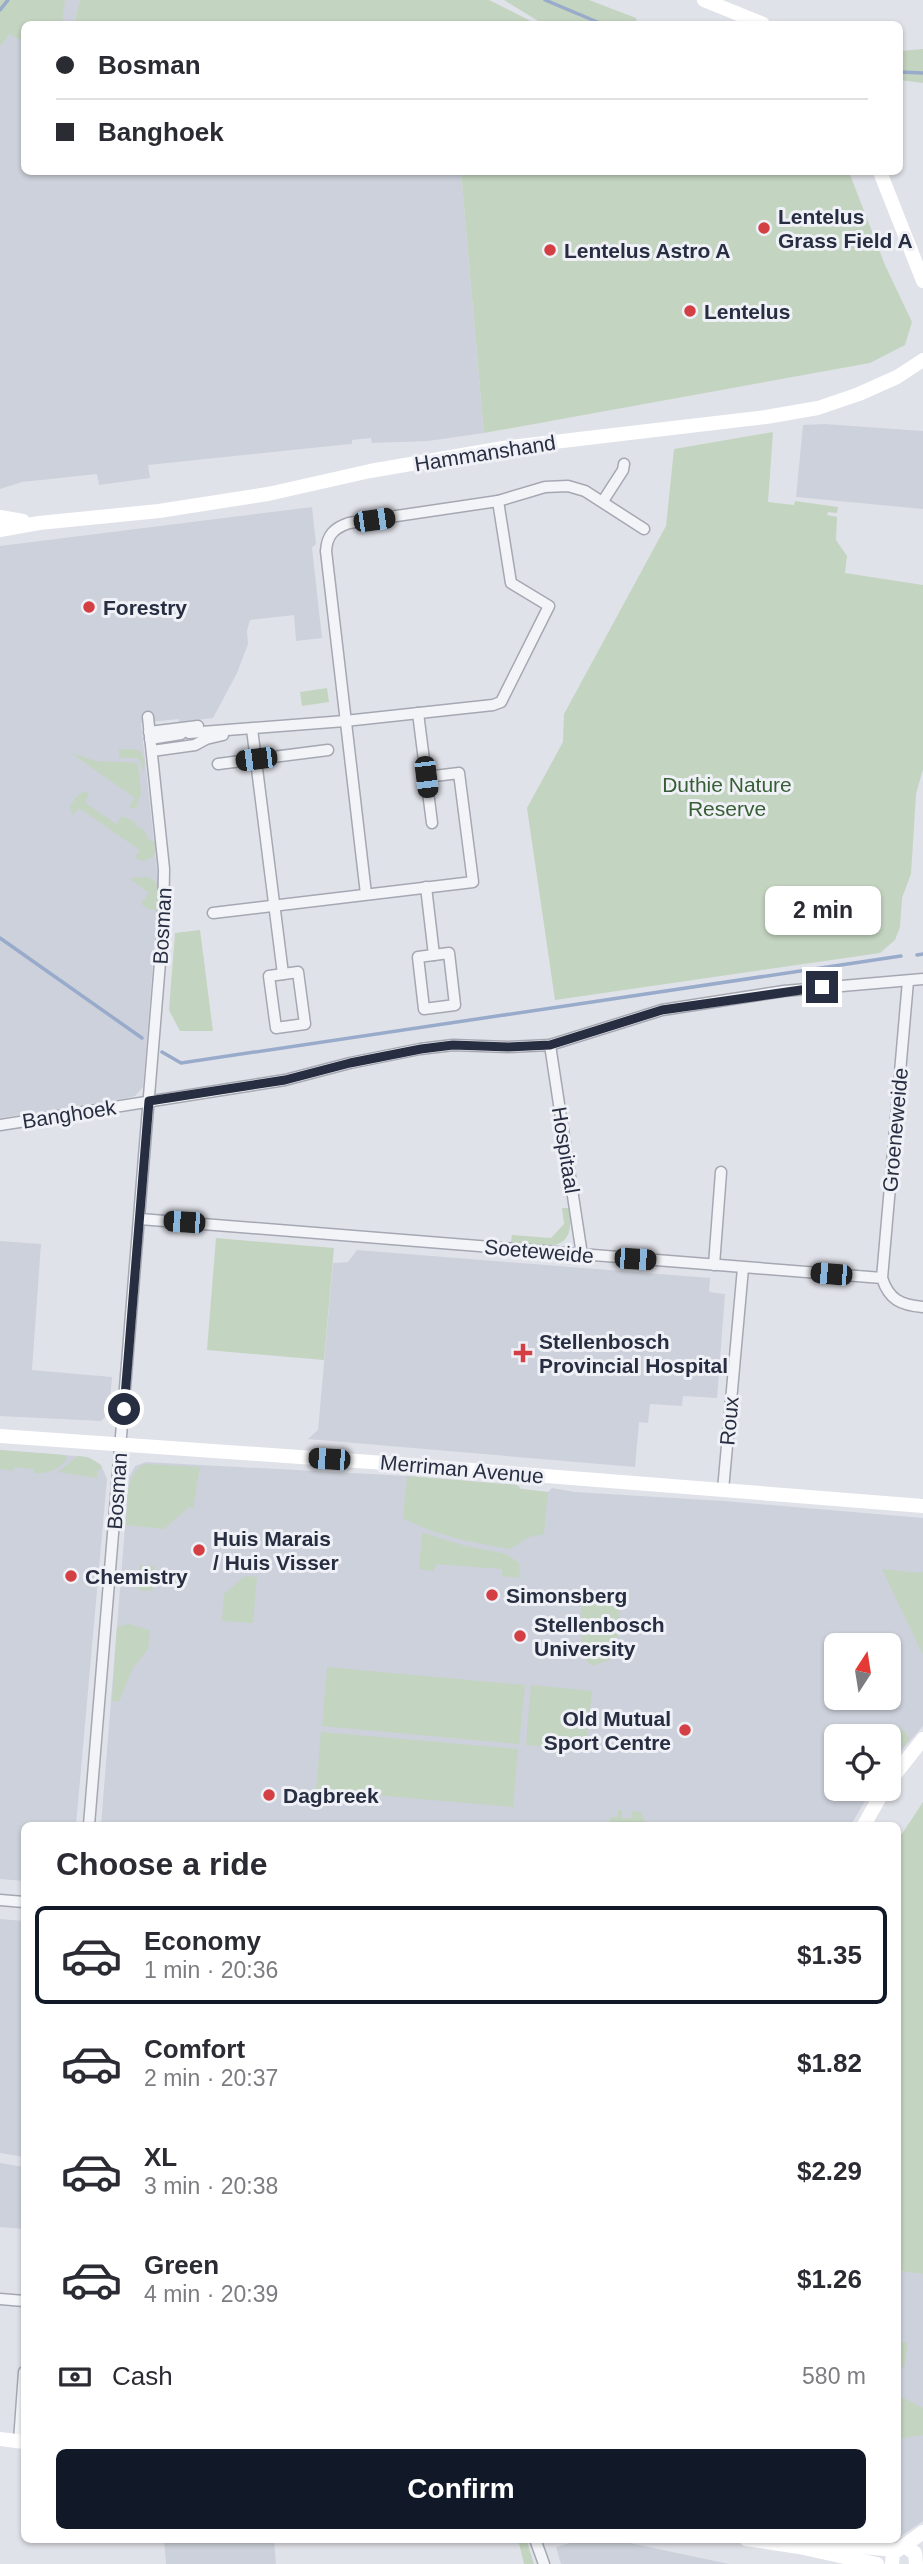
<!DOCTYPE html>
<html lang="en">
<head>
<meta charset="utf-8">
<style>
  :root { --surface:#fff; --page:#f7f7f7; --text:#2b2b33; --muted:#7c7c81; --line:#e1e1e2; --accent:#111827 }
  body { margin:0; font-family:Helvetica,sans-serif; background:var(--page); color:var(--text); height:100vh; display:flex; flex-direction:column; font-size:26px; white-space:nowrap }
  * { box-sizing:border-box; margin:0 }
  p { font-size:23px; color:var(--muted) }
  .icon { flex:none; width:38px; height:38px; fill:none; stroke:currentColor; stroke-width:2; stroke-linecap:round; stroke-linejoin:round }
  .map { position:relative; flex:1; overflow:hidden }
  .sheet { position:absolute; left:21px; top:1822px; width:880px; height:721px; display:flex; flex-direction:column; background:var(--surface); border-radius:10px; box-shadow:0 2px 5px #0004 }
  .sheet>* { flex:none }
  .hud { position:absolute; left:21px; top:21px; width:882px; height:154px; border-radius:10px; box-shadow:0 2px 5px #0004; display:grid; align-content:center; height:154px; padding:0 35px; background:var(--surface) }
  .needle { width:46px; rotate:12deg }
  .tools { position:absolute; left:824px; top:1633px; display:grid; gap:14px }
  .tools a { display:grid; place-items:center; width:77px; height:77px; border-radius:10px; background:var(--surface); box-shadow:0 2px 5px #0004; font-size:35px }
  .end { position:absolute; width:32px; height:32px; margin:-16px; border:9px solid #282e41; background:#fff; box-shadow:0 0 0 4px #fff }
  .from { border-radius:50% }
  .bubble { position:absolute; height:49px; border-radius:10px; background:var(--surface); box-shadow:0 2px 5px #0004; font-size:23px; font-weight:600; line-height:49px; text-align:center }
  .car { position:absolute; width:21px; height:42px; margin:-21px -10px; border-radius:9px; box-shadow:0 0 5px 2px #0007; background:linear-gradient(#222 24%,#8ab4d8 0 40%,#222 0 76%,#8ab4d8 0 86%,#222 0) }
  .hud b { display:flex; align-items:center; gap:24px; height:66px; font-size:26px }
  .hud b+b { border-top:2px solid var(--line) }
  .hud i { width:18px; height:18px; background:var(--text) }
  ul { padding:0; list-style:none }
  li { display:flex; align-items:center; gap:21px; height:98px; margin:0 14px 10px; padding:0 21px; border:4px solid transparent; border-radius:10px }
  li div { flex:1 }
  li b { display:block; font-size:26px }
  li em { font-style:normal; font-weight:600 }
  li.selected { border-color:var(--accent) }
  li>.icon { width:63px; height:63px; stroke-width:1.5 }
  h2 { padding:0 35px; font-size:32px; line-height:84px }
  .pay { display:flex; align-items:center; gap:18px; height:77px; padding:0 35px; font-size:26px }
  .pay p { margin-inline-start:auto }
  .cta { display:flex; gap:14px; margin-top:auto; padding:14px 35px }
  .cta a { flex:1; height:80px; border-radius:10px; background:var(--accent); color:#fff; font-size:28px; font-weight:600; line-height:80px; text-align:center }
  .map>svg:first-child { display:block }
  .built { fill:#cdd1db; fill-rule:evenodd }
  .green { fill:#c3d4c0 }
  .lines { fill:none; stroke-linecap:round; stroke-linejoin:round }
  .stream { stroke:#99abcb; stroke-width:3.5 }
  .street-casing { stroke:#a5a8b3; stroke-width:13 }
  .street { stroke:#f3f4f7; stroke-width:10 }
  .secondary { stroke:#fff; stroke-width:14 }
  .route { stroke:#282e41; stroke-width:9 }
  .poi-dot { fill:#d43f44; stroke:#eff1f7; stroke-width:2.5 }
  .labels { text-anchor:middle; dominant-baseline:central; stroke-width:6; stroke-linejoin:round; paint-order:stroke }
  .poi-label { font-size:21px; font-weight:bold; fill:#282e41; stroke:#eff1f7; text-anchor:start }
  .street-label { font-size:21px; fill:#282e41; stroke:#eff1f7 }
  .park-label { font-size:21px; fill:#375e34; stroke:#eff1f7 }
</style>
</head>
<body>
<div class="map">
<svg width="923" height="2564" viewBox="0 0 923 2564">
  <rect width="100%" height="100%" fill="#e0e2e9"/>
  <g class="built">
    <polygon points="37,0 80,0 74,24 24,24 24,172 119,172 120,173 461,172 484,433 428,441 372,443 371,438 352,440 352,444 340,445 148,465 150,478 99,485 97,474 22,482 0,489 0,46"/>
    <polygon points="824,424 923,431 923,509 796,497 803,425"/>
    <polygon points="312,507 316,544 312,548 322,638 296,641 294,615 250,620 247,631 248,644 237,673 213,718 179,722 179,719 141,723 159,887 143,1087 135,1096 127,1098 0,1118 0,546"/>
    <polygon points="0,1241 41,1244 32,1370 112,1377 109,1413 101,1421 0,1416"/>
    <polygon points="357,1250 710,1278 709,1292 725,1294 717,1398 683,1396 682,1406 650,1404 648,1423 639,1422 635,1467 308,1439 318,1430 333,1263 348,1262"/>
    <polygon points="0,1450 88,1457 101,1465 107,1479 76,1825 24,1825 24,1881 0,1879"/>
    <path d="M146,1462l261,14 110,9 4,4 27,3 4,-4 23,4 149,9 199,17v208l-34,39v-29h-53v52l36,1 -21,36h-750l28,-348 6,-11zM836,1645h53v53h-53z"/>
    <polygon points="0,1919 24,1921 24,2157 0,2153"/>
    <polygon points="0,2163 24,2167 24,2229 0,2227"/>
    <polygon points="898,2271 923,2274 923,2521 898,2538"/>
    <polygon points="164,2539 274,2539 276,2564 166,2564"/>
    <polygon points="584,2539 611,2539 729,2564 561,2564 556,2547"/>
  </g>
  <g class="green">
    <polygon points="0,0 65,0 62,24 24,24 24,42 10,34 0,46"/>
    <polygon points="80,0 489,0 537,24 74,24"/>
    <polygon points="504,0 589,0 636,18 637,22 644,24 543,24"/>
    <polygon points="923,49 923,83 900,80 900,51"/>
    <polygon points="461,172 849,172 885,265 912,322 905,345 870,363 484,433"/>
    <polygon points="773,432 768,502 794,505 795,501 838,507 837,513 828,512 827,515 837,517 836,540 847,556 845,573 923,585 923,769 916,794 911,874 902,898 900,927 895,940 880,953 555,1000 527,808 563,742 564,714 666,526 674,449"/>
    <polygon points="327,688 329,702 302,706 300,692"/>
    <polygon points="119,749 134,749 141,752 145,762 143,772 141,762 137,758 119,758"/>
    <polygon points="71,753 96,761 138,763 141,794 136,809 129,807 135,798"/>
    <polygon points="86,792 89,794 85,803 116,824 122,816 135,822 136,826 144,830 148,839 155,842 156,851 152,858 142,861 135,858 140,850 79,808 73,815 72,814 70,806 80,793"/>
    <path d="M147,877c16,5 12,19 11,33l-10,-1 -7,-5 8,-11 -20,-15z"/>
    <polygon points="200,930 213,1031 180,1031 169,1010 175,933"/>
    <path d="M562,1208h7c8,48 -23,38 -58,34l1,-7 39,3 13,-14z"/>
    <polygon points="216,1238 334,1248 324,1360 207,1350"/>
    <path d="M0,1450l65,5 2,3c-8,12 -19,16 -33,15v-4l-20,-2 -1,4 -13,-2z"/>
    <path d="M78,1456c10,1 18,4 24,11l-5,4v7l-39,-6z"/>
    <path d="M145,1464l55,3 -7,42 -3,-3 -26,23 -38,-4c2,-21 -2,-52 19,-61z"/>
    <path d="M407,1476l110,9 4,4 27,3 -4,42 -15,3 -19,12c-37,-6 -73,-13 -107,-31z"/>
    <polygon points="424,1533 462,1545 506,1554 519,1563 520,1578 502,1576 502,1569 436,1564 434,1571 419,1569 422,1535"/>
    <polygon points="140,1565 155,1567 152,1591 139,1590 137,1587"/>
    <polygon points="882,1569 921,1573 923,1571 923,1655"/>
    <polygon points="245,1576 257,1577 253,1623 222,1621 224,1594"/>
    <polygon points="581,1601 610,1603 610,1606 620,1608 617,1657 592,1666 581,1654"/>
    <polygon points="128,1624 150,1630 148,1649 133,1668 119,1701 112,1701 117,1627"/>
    <polygon points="327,1667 525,1685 519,1744 322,1726"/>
    <polygon points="531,1685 592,1691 586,1750 526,1745"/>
    <polygon points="895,1725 904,1731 910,1739 903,1747 890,1733 891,1728"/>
    <polygon points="321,1732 518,1749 513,1807 316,1790"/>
    <polygon points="923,1802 923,2274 898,2271 898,1840"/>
    <polygon points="618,1810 622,1810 622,1818 632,1818 632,1811 641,1812 646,1824 610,1822 610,1817 617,1817"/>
    <polygon points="898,2341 908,2343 904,2368 898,2367"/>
    <polygon points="898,2395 923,2408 923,2435 898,2439"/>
    <polygon points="518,2539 526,2539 534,2564 524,2564"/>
  </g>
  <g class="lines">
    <g class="stream">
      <polyline points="545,0 602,24"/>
      <polyline points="0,10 8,0"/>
      <polyline points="900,72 923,73"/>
      <polyline points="0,938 142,1038"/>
      <polyline points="917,955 923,954"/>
      <polyline points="162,1052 181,1063 901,956"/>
    </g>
    <defs>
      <g id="street">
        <polyline points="603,501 623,470 624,464"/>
        <polyline points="418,713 432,823"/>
        <polyline points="252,729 283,974"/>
        <polyline points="149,732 198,726"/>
        <polyline points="189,733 345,721 493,705 501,702 549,606 511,583 498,501"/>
        <polyline points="150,739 181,734"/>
        <polyline points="152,751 195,745 206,739 223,735"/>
        <polyline points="218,764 328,750"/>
        <polyline points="426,887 434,955"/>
        <path d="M366,894l-40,-343c1,-16 8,-23 23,-28l149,-22 47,-14 23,-1 17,5 59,38"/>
        <polyline points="213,913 473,882 459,773 426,777"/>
        <polygon points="449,953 455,1005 424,1009 418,957"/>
        <polygon points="298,972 305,1024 276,1028 269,976"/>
        <polyline points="550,1045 582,1255"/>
        <polyline points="0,1125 285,1080 350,1063 420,1049 453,1045 508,1047 550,1045 662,1010 784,991 923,979"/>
        <path d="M140,1219l742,59c7,22 19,27 41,29"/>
        <polyline points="714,1265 721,1172"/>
        <polyline points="882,1278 908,981"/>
        <polyline points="723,1490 743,1268"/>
        <polyline points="89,1825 163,926 164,869 148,717"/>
        <polyline points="0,1900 24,1902"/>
        <polyline points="0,2299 24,2301"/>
        <polyline points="19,2441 24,2372"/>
        <polyline points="535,2539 544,2564"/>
      </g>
    </defs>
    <use href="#street" class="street-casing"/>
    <use href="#street" class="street"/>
    <g class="secondary">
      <polyline points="704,0 763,24"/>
      <polyline points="880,172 923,281"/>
      <polyline points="0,517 23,521"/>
      <polyline points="0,530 39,523 159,511 268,494 370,471 503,448 766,417 818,408 859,394 897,377 923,360"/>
      <polyline points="0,1436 371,1462 923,1506"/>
      <polyline points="889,1782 923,1739"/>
      <polyline points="864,1825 885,1788"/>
      <polyline points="0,2439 24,2442"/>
      <polyline points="746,2539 799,2547 877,2564"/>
      <polyline points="904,2546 923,2532"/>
      <polyline points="817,2547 850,2546 896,2550"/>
      <polyline points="892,2564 893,2553 904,2546 915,2553 916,2564"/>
    </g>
  </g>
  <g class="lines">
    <polyline class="route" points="124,1409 149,1101 285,1080 350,1063 421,1049 453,1045 508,1047 550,1045 662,1010 822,987"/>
  </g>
  <g class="poi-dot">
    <circle cx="764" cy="228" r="7"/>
    <circle cx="550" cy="250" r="7"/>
    <circle cx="690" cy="311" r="7"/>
    <circle cx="89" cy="607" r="7"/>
    <path d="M519.5 1342.5h7v7h7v7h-7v7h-7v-7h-7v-7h7z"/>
    <circle cx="199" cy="1550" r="7"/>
    <circle cx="71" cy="1576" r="7"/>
    <circle cx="492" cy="1595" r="7"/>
    <circle cx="520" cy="1636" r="7"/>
    <circle cx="685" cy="1730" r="7"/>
    <circle cx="269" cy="1795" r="7"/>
  </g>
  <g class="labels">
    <g class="poi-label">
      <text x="778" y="216">Lentelus<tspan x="778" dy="24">Grass Field A</tspan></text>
      <text x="564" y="250">Lentelus Astro A</text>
      <text x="704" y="311">Lentelus</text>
      <text x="103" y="607">Forestry</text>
      <text x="539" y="1341">Stellenbosch<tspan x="539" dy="24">Provincial Hospital</tspan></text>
      <text x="213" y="1538">Huis Marais<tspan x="213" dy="24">/ Huis Visser</tspan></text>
      <text x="85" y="1576">Chemistry</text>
      <text x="506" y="1595">Simonsberg</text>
      <text x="534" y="1624">Stellenbosch<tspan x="534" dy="24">University</tspan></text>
      <text x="671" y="1718" text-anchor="end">Old Mutual<tspan x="671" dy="24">Sport Centre</tspan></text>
      <text x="283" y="1795">Dagbreek</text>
    </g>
    <g class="street-label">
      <text transform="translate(485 453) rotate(-9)">Hammanshand</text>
      <text transform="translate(162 926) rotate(-87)">Bosman</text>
      <text transform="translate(69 1114) rotate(-9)">Banghoek</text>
      <text transform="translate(895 1130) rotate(-85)">Groeneweide</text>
      <text transform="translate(566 1150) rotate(81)">Hospitaal</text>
      <text transform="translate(539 1251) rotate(5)">Soeteweide</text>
      <text transform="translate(729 1421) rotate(-85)">Roux</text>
      <text transform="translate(462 1469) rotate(5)">Merriman Avenue</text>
      <text transform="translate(117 1491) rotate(-86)">Bosman</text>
    </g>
    <g class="park-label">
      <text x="727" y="784">Duthie Nature<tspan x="727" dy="24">Reserve</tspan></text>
    </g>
  </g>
</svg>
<div class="tools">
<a><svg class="needle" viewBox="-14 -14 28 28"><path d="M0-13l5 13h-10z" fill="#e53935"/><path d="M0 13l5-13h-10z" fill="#7c7c81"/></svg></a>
<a><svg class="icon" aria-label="locate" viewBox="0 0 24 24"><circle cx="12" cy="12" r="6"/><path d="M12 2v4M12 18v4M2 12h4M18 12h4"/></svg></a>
</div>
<i class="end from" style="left:124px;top:1409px"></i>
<i class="end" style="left:822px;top:987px"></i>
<div class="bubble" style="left:765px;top:886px;width:116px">2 min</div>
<i class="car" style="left:374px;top:520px;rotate:82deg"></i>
<i class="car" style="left:256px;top:759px;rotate:263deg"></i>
<i class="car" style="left:426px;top:777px;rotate:173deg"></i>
<i class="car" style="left:184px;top:1222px;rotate:274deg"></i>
<i class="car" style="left:635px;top:1259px;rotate:94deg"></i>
<i class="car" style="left:831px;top:1274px;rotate:275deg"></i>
<i class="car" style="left:329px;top:1459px;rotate:274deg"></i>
<div class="hud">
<b><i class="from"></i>Bosman</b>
<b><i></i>Banghoek</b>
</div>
<section class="sheet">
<h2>Choose a ride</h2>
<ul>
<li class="selected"><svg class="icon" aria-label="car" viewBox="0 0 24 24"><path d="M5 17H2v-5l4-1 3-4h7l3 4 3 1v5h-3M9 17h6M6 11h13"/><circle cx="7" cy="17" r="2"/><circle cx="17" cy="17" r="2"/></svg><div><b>Economy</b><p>1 min · 20:36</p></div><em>$1.35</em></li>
<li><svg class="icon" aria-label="car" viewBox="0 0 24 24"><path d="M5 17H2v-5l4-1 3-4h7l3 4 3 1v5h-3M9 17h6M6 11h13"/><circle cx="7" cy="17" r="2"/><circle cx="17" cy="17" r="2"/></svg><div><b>Comfort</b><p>2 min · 20:37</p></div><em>$1.82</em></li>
<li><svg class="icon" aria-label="car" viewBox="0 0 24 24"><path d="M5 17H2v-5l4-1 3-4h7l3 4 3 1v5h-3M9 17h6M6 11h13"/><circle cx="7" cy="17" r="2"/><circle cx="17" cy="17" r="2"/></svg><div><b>XL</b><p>3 min · 20:38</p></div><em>$2.29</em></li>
<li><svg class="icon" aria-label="car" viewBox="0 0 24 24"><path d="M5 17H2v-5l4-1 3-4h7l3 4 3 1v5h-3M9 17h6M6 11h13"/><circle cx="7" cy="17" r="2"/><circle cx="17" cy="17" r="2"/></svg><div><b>Green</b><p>4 min · 20:39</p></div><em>$1.26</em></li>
</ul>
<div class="pay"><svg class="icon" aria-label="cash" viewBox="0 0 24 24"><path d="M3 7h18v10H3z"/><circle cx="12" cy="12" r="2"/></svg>Cash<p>580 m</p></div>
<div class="cta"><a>Confirm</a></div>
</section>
</div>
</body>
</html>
